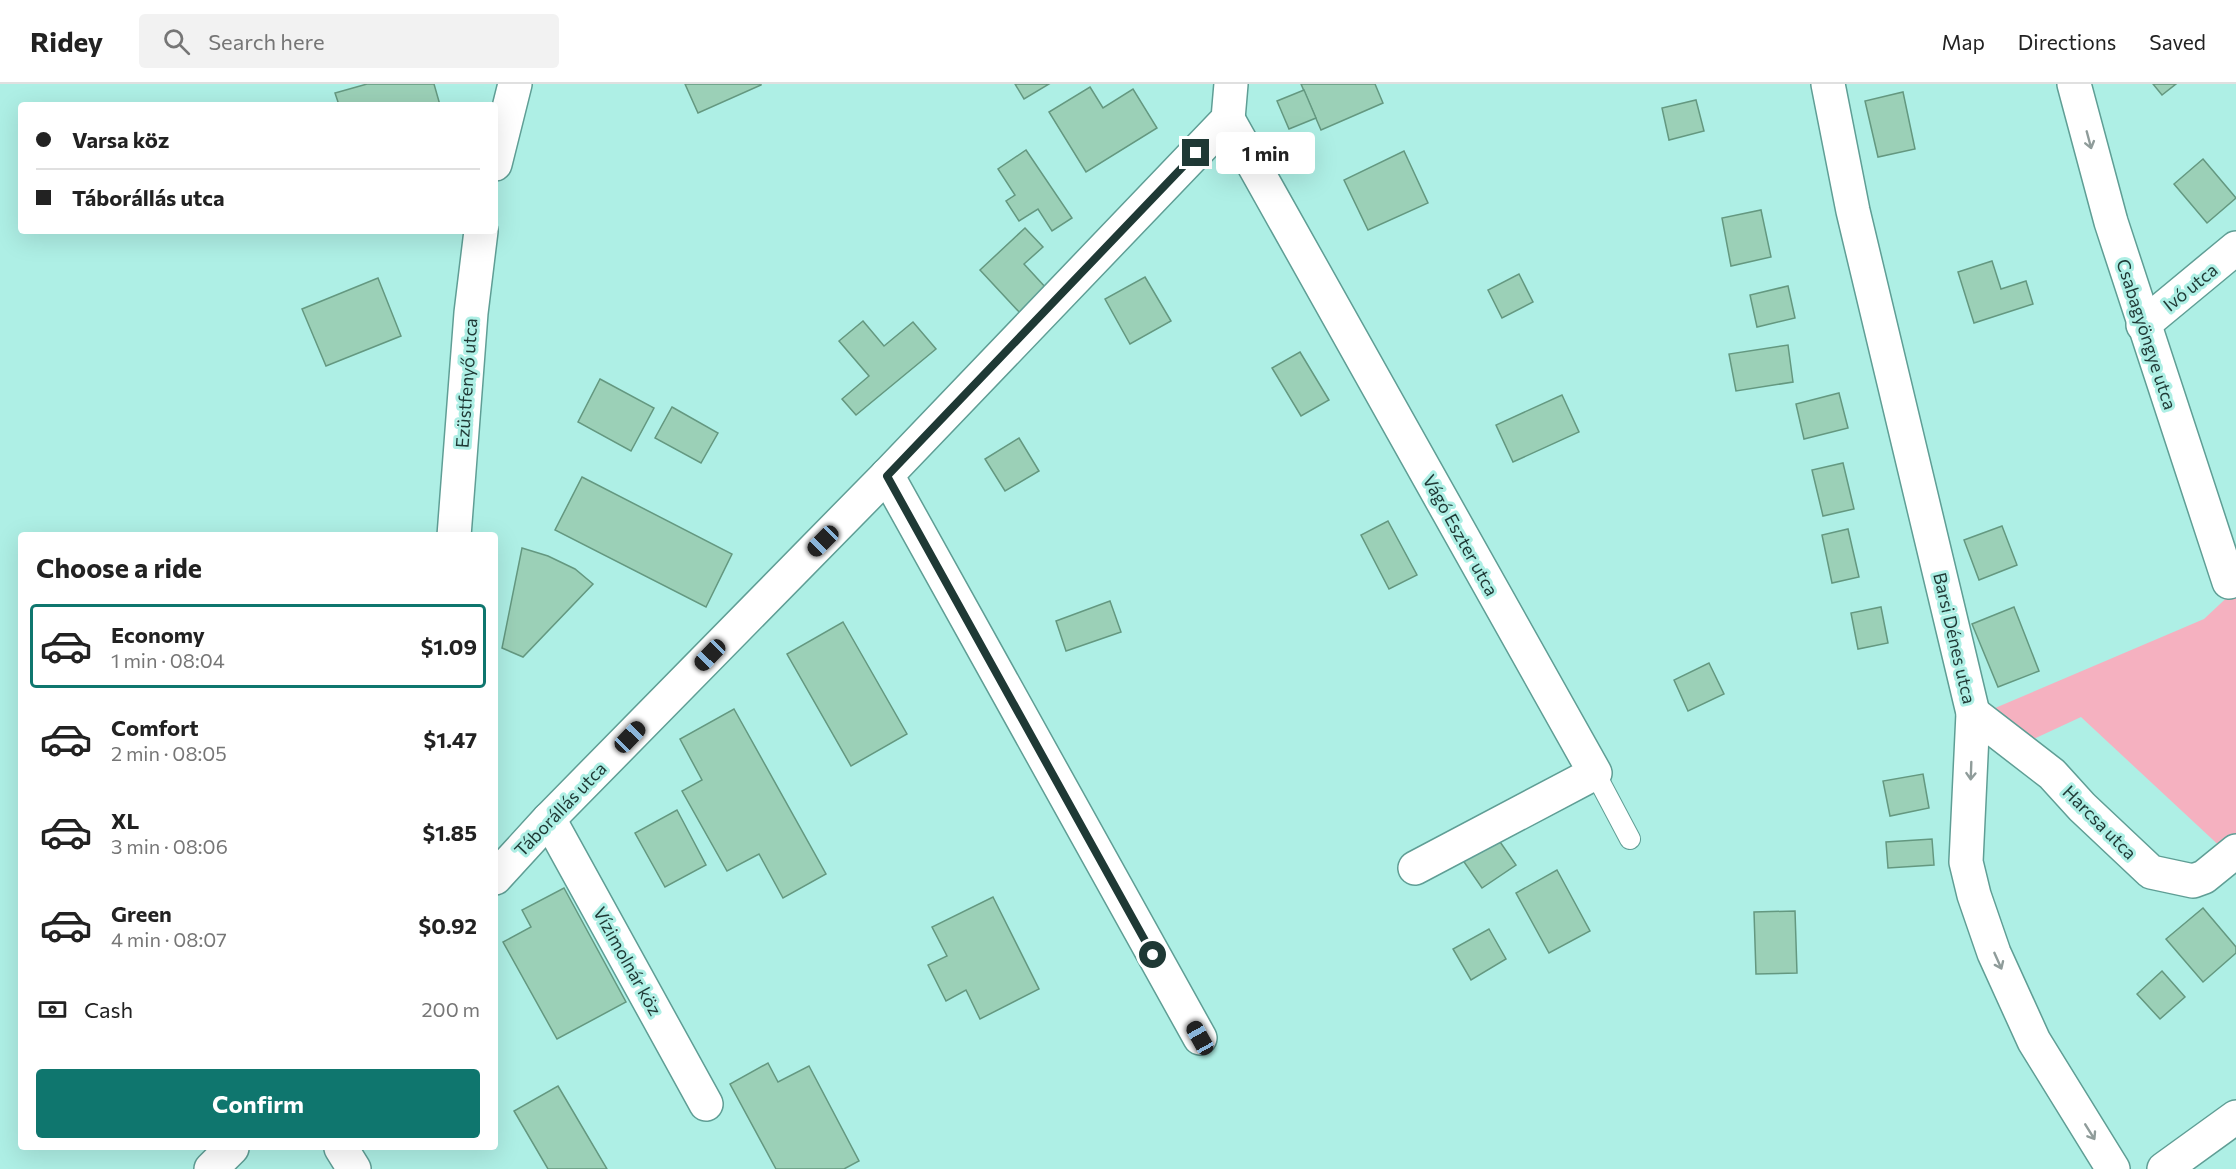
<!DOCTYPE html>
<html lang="en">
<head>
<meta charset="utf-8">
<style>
  :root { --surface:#fff; --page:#f2f2f2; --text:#222; --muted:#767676; --line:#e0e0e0; --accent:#0f766e }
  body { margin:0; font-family:Commissioner,sans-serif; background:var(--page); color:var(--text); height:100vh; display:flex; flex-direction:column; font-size:22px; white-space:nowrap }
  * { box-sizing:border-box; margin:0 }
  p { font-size:20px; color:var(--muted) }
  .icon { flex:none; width:33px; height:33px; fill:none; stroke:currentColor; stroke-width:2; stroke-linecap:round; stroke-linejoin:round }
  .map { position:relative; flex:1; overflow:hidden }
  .drawer { position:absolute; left:18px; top:448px; width:480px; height:618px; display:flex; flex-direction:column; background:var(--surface); border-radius:6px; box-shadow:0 6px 24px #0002 }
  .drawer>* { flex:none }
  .hud { position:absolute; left:18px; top:18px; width:480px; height:132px; border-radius:6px; box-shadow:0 6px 24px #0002; display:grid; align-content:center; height:132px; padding:0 18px; background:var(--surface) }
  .end { position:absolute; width:27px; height:27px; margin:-14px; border:8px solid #1f3935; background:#fff; box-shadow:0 0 0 3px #fff }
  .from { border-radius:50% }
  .bubble { position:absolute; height:42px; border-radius:6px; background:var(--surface); box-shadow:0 6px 24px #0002; font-size:20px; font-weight:700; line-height:42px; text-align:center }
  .car { position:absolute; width:18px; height:36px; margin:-18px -9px; border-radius:8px; box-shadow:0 0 4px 2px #0007; background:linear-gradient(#222 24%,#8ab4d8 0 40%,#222 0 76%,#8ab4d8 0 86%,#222 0) }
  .hud b { display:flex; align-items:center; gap:21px; height:57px; font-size:22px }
  .hud b+b { border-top:2px solid var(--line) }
  .hud i { width:15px; height:15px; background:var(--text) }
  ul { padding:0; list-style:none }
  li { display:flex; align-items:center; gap:18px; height:84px; margin:0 12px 9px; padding:0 6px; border:3px solid transparent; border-radius:6px }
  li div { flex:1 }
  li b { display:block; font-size:22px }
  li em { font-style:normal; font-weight:700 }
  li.on { border-color:var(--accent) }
  li>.icon { width:54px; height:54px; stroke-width:1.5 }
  h2 { padding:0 18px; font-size:27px; line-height:72px }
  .pay { display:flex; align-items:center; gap:15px; height:66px; padding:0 18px; font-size:22px }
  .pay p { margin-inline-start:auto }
  .button { display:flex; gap:12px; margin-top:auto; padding:12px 18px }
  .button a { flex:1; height:69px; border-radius:6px; background:var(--accent); color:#fff; font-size:24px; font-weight:700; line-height:69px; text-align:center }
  header { display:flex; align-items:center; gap:36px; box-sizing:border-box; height:84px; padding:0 30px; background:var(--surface); border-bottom:2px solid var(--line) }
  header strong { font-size:28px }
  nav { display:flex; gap:33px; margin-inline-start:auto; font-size:21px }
  .search { width:420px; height:54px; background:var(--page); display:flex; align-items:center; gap:15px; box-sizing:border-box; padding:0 21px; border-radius:6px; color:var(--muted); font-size:22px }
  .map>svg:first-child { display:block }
  .green { fill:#f5b1c0 }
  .building { fill:#9bd0b7; stroke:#649880; stroke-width:1.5 }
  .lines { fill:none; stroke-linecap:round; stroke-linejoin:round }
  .service-casing { stroke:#5f9e95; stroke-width:22 }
  .minor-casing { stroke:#5f9e95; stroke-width:36 }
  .service { stroke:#fff; stroke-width:20 }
  .minor { stroke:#fff; stroke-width:33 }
  .oneway { stroke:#8f9c9a }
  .route { stroke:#1f3935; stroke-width:8 }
  .labels { text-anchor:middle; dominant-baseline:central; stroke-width:6; stroke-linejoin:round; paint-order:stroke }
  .street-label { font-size:18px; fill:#1f3935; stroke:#aeefe5 }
</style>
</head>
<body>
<header>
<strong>Ridey</strong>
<div class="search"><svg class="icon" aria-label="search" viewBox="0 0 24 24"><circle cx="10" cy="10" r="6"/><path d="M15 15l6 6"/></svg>Search here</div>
<nav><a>Map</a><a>Directions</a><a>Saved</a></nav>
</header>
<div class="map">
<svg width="2236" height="1085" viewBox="0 0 2236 1085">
  <rect width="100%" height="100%" fill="#aeefe5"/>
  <polygon class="green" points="2236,505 2236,759 2226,768 2081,633 2027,658 1988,627 2204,535"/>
  <g class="building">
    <polygon points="367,0 434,0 440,21 339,21 335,9"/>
    <polygon points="685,0 761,0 761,1 698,29"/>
    <polygon points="1015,0 1049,0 1024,15"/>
    <polygon points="1301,0 1375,0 1383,19 1321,46"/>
    <polygon points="2153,0 2176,0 2162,11"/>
    <polygon points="1090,3 1103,24 1133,5 1157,44 1086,88 1049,28"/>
    <polygon points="1304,6 1316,34 1289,45 1277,17"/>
    <polygon points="1903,8 1915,65 1878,73 1865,17"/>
    <polygon points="1696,16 1704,47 1669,56 1662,24"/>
    <polygon points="1026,66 1072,134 1052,147 1038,125 1019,137 1006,117 1015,111 998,85"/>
    <polygon points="1404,67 1428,119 1368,146 1344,96"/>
    <polygon points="2203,75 2236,114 2207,139 2174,100"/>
    <polygon points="1761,126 1771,173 1731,182 1722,134"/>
    <polygon points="1025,144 1043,163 1024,180 1047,205 1021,230 980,186"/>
    <polygon points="1992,177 2001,205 2026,197 2033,220 1974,239 1958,188"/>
    <polygon points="1519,190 1533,218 1502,234 1488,206"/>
    <polygon points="1145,193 1171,237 1130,260 1105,215"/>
    <polygon points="378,194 401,252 326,282 302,225"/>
    <polygon points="1788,202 1795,234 1757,243 1750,211"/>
    <polygon points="863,237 884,262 913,238 936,265 856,331 842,315 869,292 839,257"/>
    <polygon points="1788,261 1793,298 1736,307 1729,270"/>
    <polygon points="1300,268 1329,316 1301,332 1272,284"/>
    <polygon points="600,295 654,324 631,367 578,338"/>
    <polygon points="1839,309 1848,344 1804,355 1796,320"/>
    <polygon points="1562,311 1579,348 1513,378 1496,341"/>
    <polygon points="672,323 718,349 701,379 655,354"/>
    <polygon points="1019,354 1039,387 1005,407 985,375"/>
    <polygon points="1843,379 1854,425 1823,432 1812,386"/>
    <polygon points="582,393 732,470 706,523 555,446"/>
    <polygon points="1388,437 1417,491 1389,505 1361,451"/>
    <polygon points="2002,442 2017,481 1979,496 1964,456"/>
    <polygon points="1848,445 1859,493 1832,499 1822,451"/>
    <polygon points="522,464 548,472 575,485 593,500 523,573 502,564"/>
    <polygon points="1110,517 1121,548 1066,567 1056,537"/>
    <polygon points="1881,523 1888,559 1858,565 1851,529"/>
    <polygon points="2014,523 2039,587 1998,603 1972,540"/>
    <polygon points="843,538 907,650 851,682 787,570"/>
    <polygon points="1709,579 1724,610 1688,627 1674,596"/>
    <polygon points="734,625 826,790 783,814 759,770 727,787 682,707 702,696 680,655"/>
    <polygon points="1923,690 1929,724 1890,732 1883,697"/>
    <polygon points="677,726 706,781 665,803 635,749"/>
    <polygon points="1496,752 1516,781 1482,804 1462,775"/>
    <polygon points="1932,755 1934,781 1888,784 1886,758"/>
    <polygon points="1557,786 1590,847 1549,869 1516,809"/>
    <polygon points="564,804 626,918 557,955 503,858 531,843 522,826"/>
    <polygon points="993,813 1039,905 980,935 966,906 946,917 928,881 947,872 932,843"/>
    <polygon points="2203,824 2236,863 2236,869 2203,898 2166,855"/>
    <polygon points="1795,827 1797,889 1756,890 1754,828"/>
    <polygon points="1489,845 1506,875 1471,896 1453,865"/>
    <polygon points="2162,887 2185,913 2160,935 2137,910"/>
    <polygon points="768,979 778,998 809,982 859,1077 844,1085 776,1085 730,1000"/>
    <polygon points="558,1002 607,1085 548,1085 514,1027"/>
  </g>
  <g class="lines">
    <defs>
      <polyline id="service" points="1595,689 1630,755"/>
      <g id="minor">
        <polyline points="1828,0 1853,127 1973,629 1966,778 1974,811 1994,869 2034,957 2113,1085"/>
        <polyline points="2074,0 2111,138 2229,498"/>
        <polyline points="1228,35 1595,689 1415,784"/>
        <polyline points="495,80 515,0"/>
        <polyline points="2143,241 2236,164"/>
        <polyline points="887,391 1200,954"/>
        <polyline points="454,452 471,229 481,147"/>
        <polyline points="1973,629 2052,690 2082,723 2151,788 2193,797 2204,793 2236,767"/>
        <polyline points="549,735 706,1020"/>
        <polyline points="495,794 549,735 887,391 1228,35 1231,0"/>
        <polyline points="341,1064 354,1085"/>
        <polyline points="211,1085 232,1064"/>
        <polyline points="2164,1085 2236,1033"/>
      </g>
    </defs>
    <use href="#service" class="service-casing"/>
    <use href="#minor" class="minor-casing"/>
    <use href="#service" class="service"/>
    <use href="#minor" class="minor"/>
  </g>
  <defs><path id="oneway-shaft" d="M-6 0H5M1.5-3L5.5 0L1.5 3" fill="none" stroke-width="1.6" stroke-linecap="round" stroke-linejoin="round" transform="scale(1.5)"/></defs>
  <g class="oneway">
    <use href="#oneway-shaft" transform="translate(2089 56) rotate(75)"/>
    <use href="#oneway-shaft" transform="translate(1971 687) rotate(92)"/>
    <use href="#oneway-shaft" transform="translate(1998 877) rotate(66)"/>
    <use href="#oneway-shaft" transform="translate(2090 1048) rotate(58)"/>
  </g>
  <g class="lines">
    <polyline class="route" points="1153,871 887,392 1196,69"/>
  </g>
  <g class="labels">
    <g class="street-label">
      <text transform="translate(2190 203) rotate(-39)">Ivó utca</text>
      <text transform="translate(2147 250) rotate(72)">Csabagyöngye utca</text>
      <text transform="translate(466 299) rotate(-86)">Ezüstfenyő utca</text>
      <text transform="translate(1461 451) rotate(61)">Vágó Eszter utca</text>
      <text transform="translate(1955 554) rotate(77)">Barsi Dénes utca</text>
      <text transform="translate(560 725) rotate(-46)">Táborállás utca</text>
      <text transform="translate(2100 738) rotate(45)">Harcsa utca</text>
      <text transform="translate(628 877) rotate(61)">Vízimolnár köz</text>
    </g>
  </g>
</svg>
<i class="end from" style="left:1153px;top:871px"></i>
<i class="end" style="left:1196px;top:69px"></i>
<div class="bubble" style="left:1216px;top:48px;width:99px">1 min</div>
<i class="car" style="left:823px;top:457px;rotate:225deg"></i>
<i class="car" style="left:710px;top:571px;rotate:224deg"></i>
<i class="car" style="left:630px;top:653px;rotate:44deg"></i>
<i class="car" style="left:1200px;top:954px;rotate:331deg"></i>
<div class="hud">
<b><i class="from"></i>Varsa köz</b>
<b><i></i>Táborállás utca</b>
</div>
<section class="drawer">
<h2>Choose a ride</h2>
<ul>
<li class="on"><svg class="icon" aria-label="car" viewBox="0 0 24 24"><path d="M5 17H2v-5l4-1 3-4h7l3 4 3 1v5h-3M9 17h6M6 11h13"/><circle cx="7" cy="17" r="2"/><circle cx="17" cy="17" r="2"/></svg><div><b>Economy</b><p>1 min · 08:04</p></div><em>$1.09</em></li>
<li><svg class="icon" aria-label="car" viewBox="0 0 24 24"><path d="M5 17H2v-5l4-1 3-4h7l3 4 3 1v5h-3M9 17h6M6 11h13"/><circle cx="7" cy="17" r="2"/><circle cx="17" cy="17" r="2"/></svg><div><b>Comfort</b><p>2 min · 08:05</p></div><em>$1.47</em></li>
<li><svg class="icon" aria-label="car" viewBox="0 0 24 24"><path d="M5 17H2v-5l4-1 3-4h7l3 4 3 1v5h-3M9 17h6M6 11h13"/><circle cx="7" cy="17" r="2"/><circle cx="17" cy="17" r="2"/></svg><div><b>XL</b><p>3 min · 08:06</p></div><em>$1.85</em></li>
<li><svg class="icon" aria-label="car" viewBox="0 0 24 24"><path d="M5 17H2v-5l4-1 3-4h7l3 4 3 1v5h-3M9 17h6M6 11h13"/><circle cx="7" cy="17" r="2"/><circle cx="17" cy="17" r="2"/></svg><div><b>Green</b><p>4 min · 08:07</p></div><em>$0.92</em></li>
</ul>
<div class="pay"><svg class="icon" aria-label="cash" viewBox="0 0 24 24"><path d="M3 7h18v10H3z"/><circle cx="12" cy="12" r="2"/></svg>Cash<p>200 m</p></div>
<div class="button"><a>Confirm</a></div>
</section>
</div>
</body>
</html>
